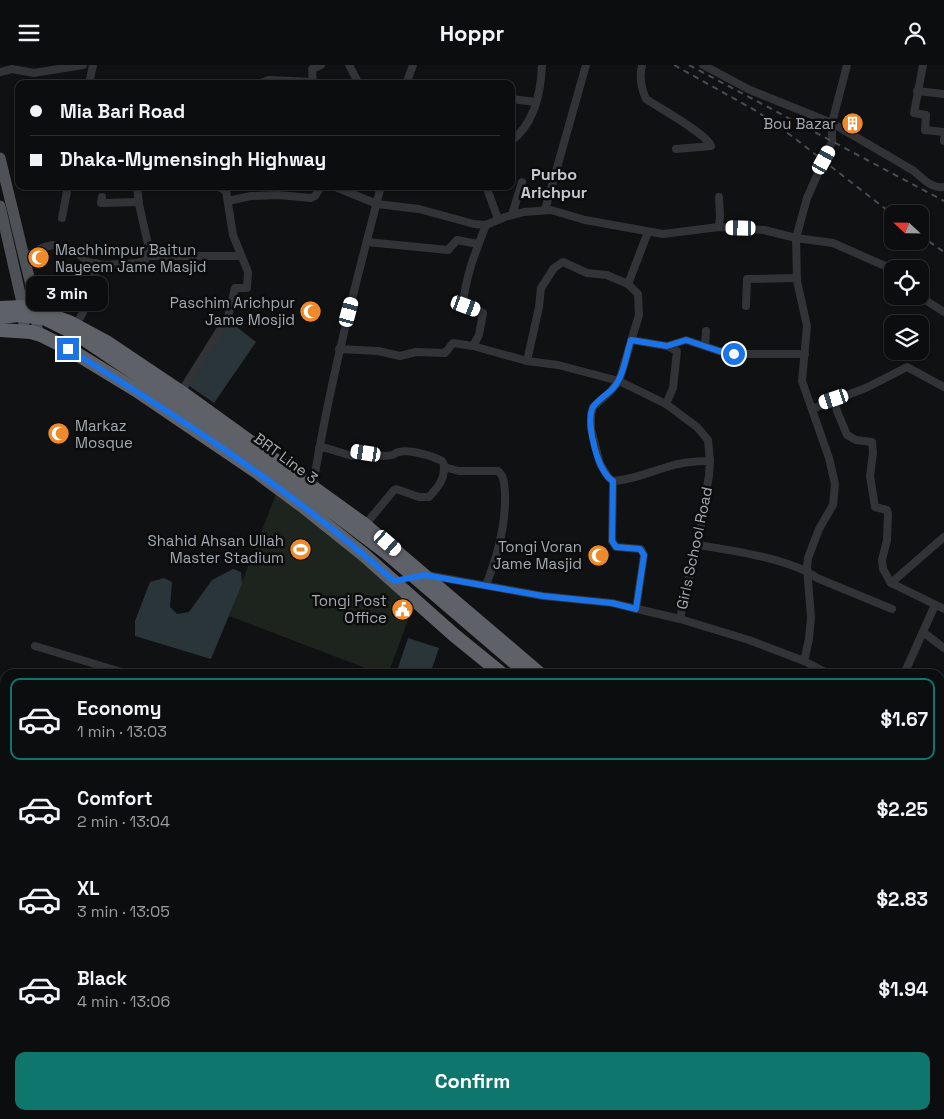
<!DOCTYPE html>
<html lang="en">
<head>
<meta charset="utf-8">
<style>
  :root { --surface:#0c0d0e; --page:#151617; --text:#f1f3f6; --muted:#9a9c9e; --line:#2c2d2e; --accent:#0f766e }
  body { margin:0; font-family:"Space Grotesk",sans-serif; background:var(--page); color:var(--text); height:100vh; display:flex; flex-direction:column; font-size:19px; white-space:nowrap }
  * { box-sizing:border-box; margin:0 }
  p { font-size:16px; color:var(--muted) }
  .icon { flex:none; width:28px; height:28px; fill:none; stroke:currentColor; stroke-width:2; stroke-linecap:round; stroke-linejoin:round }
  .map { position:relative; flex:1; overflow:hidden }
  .drawer { position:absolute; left:0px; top:604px; width:945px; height:451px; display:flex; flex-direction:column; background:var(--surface); border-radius:15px 15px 0 0; box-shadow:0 1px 4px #0004,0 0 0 1px var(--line) }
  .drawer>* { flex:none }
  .guide { position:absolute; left:15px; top:15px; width:500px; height:110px; border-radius:10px; box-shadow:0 1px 4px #0004,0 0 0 1px var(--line); display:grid; align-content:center; height:110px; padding:0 15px; background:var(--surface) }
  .needle { width:32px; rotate:292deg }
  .buttons { position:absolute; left:884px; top:140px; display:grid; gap:10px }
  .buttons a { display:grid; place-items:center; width:45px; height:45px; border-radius:10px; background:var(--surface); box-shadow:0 1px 4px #0004,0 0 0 1px var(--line); font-size:25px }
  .end { position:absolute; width:22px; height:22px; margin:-11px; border:6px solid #1a73e8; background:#fff; box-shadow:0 0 0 2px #fff }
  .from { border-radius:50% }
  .bubble { position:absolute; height:35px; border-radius:10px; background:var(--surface); box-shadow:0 1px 4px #0004,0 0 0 1px var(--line); font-size:16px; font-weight:700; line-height:35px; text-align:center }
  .car { position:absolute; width:15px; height:30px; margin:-15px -8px; border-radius:6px; box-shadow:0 0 4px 1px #0007; background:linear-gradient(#fff 24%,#345 0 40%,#fff 0 76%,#345 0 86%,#fff 0) }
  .guide b { display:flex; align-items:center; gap:18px; height:48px; font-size:19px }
  .guide b+b { border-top:1px solid var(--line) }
  .guide i { width:12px; height:12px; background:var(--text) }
  ul { padding:9px 0 0; list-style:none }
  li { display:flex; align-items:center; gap:15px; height:82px; margin:0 10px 8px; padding:0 5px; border:2px solid transparent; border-radius:10px }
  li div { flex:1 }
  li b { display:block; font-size:19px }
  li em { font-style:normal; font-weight:700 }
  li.active { border-color:var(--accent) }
  li>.icon { width:45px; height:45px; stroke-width:1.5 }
  .cta { display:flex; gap:10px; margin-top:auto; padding:10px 15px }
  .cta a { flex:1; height:58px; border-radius:10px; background:var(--accent); color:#fff; font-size:20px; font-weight:700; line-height:58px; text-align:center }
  header { display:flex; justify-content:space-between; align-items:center; height:65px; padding:0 15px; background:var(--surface); font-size:22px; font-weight:700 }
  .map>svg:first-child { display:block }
  .green { fill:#1d241d }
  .water { fill:#2a353a }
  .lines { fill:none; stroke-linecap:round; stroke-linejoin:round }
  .street { stroke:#323337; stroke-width:8 }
  .primary { stroke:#4e5156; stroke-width:11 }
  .highway { stroke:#5e6268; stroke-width:14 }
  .rail { stroke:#494c50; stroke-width:2; stroke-dasharray:6 5; stroke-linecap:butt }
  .highway-bridge { stroke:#5e6268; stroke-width:14 }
  .route { stroke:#1a73e8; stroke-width:6 }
  .labels { text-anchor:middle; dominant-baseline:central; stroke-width:5; stroke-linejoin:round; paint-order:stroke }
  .poi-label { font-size:15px; fill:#a2aab2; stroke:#0c0c0d; text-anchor:end }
  .street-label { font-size:15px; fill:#a2aab2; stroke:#0c0c0d }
  .neighbourhood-label { font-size:16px; font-weight:bold; fill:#c3c8cf; stroke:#0c0c0d }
</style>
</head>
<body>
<header><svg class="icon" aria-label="menu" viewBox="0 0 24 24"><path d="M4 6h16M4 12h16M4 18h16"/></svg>Hoppr<svg class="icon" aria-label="person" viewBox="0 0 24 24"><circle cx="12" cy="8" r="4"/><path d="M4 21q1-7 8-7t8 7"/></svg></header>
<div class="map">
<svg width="944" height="1054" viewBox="0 0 944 1054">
  <rect width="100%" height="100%" fill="#101112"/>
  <g class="green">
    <polygon points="276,429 414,539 388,609 381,609 229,551"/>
    <polygon points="0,893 5,895 5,1050 72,1050 71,1054 0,1054"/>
  </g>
  <g class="water">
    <polygon points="229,256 256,277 214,338 188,320"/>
    <polygon points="233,504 241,507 242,519 211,594 135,571 135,556 150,517 164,513 172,517 170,542 177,549 189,547 212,515"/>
    <polygon points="408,573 439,583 430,609 396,609"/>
    <polygon points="940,890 944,893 944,929 940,939"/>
  </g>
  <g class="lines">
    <g class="street">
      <polyline points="349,0 359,19"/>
      <path d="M642,0c-3,12 -1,23 4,34 12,8 62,36 65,47l-35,3"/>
      <path d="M703,0l47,25 82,33 82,48c8,7 18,18 30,16"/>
      <polyline points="923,0 914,48 926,50 925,65 944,67"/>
      <polyline points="0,7 12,4 34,8 83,0"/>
      <polyline points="89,19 93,0"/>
      <polyline points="258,19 269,15 313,17"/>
      <polyline points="313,19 312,4 321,0"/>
      <polyline points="406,19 413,0"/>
      <polyline points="917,26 944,29"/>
      <polyline points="511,34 536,37"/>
      <polyline points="944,74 944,76"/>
      <path d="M511,76c23,-17 30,-49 31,-76"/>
      <polyline points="333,121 377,139 419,144 474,159 486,160 505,152 524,147 551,145 585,155 663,169 719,162 764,165 796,173 833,178 885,201 892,207"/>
      <polyline points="486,121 498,154"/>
      <polyline points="102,132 101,138 139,137"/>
      <polyline points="228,136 251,131 278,130 311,133 315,131 321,121"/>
      <polyline points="545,145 586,0"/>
      <polyline points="512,150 522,117"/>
      <polyline points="62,153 68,121"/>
      <polyline points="719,162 720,152 719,132"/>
      <polyline points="367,177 448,185 457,175 478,179"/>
      <polyline points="147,191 241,191"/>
      <polyline points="24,192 44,182 53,180 77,188 88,197 104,200 137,198 145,195 149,184 139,139 137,121"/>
      <polyline points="628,219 648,167"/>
      <polyline points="919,231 944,247"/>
      <polyline points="746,241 747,214 797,213"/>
      <path d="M75,261c13,-19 19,-41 21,-63"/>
      <polyline points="631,275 667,281 677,286 673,323 666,339"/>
      <polyline points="473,281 527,296 558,300 619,316 666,339 697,362 708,375 710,396 709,410 698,480 688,516 680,554"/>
      <polyline points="667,281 686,275 719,286 734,289 805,289"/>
      <polyline points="705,281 706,266"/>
      <path d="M339,284l39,2 22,5 16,-4 29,1 8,-10 20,3 6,-11 4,-22 -20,-8c2,-27 13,-55 23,-80"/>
      <polyline points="527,296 539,242 541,223 554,203 563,197 587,208 607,210 628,219 638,229 639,250 619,316 610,327 593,342 591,350 591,364 600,399 609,413 613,416"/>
      <polyline points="181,327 228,252 235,223 247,223 248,207 233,170 226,126 218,121"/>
      <polyline points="834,334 837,346 847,370 856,375 872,377 873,388 870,411 875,442 887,445 888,449 887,475 882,495 883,504 891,518 944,544"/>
      <polyline points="812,344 868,322 907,302 944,322"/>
      <path d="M319,383h7l26,8 3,-4c11,1 26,6 37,3 2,0 4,-3 7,-3 10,-3 34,4 43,9l3,6"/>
      <path d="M313,421c16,-101 42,-200 68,-300"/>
      <path d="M365,460l29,-35 2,-1 23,8h10c9,-10 15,-16 15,-30l15,4h39c7,6 6,14 7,22 1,33 -7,62 -19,92"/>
      <path d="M698,480c33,5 93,14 119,33l75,31"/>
      <polyline points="427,510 543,531 612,538 680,554 749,575 804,596 829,609"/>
      <polyline points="891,518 944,472"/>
      <path d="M636,544l8,-54 -3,-6 -25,-2 -4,-6 1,-60c20,-1 36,-9 54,-14 14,-5 29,-6 43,-6"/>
      <polyline points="923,567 944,583"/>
      <polyline points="35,581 128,609"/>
      <polyline points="804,596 809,574 811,552 807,503 808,493 819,464 833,440 835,419 829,393 802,316 807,261 797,216 796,173 807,133 832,77 832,58 847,0"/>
      <polyline points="904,609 935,540"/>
      <polyline points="940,636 944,627"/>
      <polyline points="940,654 944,655"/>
      <polyline points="940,693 944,694"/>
      <polyline points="940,739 944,725"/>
      <polyline points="83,1054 85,1050"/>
      <polyline points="368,1054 370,1050"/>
      <polyline points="630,1054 632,1050"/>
      <polyline points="818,1054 819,1050"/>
    </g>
    <g class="primary">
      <polyline points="0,93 37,245 37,269"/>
      <polyline points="0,141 23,242 24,265"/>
    </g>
    <g class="highway">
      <polyline points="0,243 23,242 37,245 69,257 108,278 181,327 365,460 540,609"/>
      <polyline points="0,265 31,267 41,270 67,283 136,325 257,407 304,442 364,490 454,570 502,609"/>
      <polyline points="940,747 944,748"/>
      <polyline points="940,759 944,760"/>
      <polyline points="940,808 944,808"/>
    </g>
    <g class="rail">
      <polyline points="674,0 758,47 793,72 892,149"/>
      <polyline points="689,0 944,136"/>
      <polyline points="920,170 944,187"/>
    </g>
    <polyline class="highway-bridge" points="0,252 19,250 44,253 78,270 130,305 239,379 342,454 388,489 528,609"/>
  </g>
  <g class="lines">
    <path class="route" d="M68,284c113,69 226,143 326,232l31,-6 118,21 69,7 24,6 8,-54 -4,-6 -24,-2 -4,-6 1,-60c-15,-8 -27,-56 -21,-72 4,-9 16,-14 22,-22 10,-12 12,-32 17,-47l36,6 19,-6 33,11 15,3"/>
  </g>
  <defs>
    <symbol id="building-disc" viewBox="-11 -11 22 22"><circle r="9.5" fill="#ee8a2c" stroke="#0c0c0d"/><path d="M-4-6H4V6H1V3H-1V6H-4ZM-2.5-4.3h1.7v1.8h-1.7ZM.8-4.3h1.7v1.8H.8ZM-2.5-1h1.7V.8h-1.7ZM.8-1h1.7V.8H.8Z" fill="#fff"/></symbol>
    <symbol id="mosque-disc" viewBox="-11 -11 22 22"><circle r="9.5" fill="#ee8a2c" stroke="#0c0c0d"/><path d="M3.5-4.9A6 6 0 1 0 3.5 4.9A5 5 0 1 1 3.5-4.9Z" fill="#fff"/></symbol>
    <symbol id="stadium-disc" viewBox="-11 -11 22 22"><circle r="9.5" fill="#ee8a2c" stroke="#0c0c0d"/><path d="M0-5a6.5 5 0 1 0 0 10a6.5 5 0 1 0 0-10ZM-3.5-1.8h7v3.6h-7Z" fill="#fff"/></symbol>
    <symbol id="civic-disc" viewBox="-11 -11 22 22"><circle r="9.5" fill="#ee8a2c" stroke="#0c0c0d"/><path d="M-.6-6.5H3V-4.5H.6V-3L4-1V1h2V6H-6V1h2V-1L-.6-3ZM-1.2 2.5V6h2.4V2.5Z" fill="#fff"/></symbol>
  </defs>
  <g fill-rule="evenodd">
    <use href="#building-disc" x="840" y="46" width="25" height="25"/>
    <use href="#mosque-disc" x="26" y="180" width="25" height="25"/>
    <use href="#mosque-disc" x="298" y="234" width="25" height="25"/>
    <use href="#mosque-disc" x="46" y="356" width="25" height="25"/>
    <use href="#stadium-disc" x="288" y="472" width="25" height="25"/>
    <use href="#mosque-disc" x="586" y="478" width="25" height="25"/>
    <use href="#civic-disc" x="390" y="532" width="25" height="25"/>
  </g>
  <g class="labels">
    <g class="poi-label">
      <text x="836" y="58">Bou Bazar</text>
      <text x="55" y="184" text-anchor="start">Machhimpur Baitun<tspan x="55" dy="17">Nayeem Jame Masjid</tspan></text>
      <text x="295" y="237">Paschim Arichpur<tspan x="295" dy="17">Jame Mosjid</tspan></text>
      <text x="75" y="360" text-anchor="start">Markaz<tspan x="75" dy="17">Mosque</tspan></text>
      <text x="284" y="475">Shahid Ahsan Ullah<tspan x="284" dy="17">Master Stadium</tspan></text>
      <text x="582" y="481">Tongi Voran<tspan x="582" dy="17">Jame Masjid</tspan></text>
      <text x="387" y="535">Tongi Post<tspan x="387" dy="17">Office</tspan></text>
    </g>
    <g class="street-label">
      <text transform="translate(286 393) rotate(36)">BRT Line 3</text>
      <text transform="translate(694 483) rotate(-78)">Girls School Road</text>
    </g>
    <g class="neighbourhood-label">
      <text x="554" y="109">Purbo<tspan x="554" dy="18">Arichpur</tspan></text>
    </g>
  </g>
</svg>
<div class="buttons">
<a><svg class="needle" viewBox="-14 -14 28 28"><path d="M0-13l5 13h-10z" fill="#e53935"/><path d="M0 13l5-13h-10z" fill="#9a9c9e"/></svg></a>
<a><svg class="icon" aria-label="locate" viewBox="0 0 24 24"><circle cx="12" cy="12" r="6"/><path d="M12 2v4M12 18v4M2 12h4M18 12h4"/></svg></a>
<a><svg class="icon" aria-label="layers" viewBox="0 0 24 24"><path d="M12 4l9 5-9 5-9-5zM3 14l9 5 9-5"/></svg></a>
</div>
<i class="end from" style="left:734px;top:289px"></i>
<i class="end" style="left:68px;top:284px"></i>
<div class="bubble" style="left:26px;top:211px;width:82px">3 min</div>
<i class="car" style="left:824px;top:95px;rotate:29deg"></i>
<i class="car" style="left:741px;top:163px;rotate:271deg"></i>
<i class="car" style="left:466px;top:241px;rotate:110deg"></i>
<i class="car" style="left:349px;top:247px;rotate:15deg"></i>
<i class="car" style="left:834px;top:334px;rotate:252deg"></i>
<i class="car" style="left:366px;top:388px;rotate:279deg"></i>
<i class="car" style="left:388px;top:478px;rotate:131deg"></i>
<div class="guide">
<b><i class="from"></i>Mia Bari Road</b>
<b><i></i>Dhaka-Mymensingh Highway</b>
</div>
<section class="drawer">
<ul>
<li class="active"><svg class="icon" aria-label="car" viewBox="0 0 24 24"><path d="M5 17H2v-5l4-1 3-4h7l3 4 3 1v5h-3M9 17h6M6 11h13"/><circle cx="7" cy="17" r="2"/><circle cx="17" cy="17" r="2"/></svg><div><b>Economy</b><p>1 min · 13:03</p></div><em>$1.67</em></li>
<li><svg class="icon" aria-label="car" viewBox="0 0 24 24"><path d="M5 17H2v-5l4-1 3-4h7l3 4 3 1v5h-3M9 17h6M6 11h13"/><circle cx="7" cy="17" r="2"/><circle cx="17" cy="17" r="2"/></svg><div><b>Comfort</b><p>2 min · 13:04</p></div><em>$2.25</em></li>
<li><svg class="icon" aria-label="car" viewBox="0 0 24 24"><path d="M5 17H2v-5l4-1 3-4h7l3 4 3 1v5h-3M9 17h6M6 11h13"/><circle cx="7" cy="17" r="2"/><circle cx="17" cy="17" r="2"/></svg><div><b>XL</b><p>3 min · 13:05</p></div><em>$2.83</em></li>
<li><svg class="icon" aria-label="car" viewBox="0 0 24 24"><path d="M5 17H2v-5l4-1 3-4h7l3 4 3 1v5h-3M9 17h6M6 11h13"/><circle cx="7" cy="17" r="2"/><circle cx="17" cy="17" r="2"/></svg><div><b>Black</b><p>4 min · 13:06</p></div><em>$1.94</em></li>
</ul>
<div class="cta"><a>Confirm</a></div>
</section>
</div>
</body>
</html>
